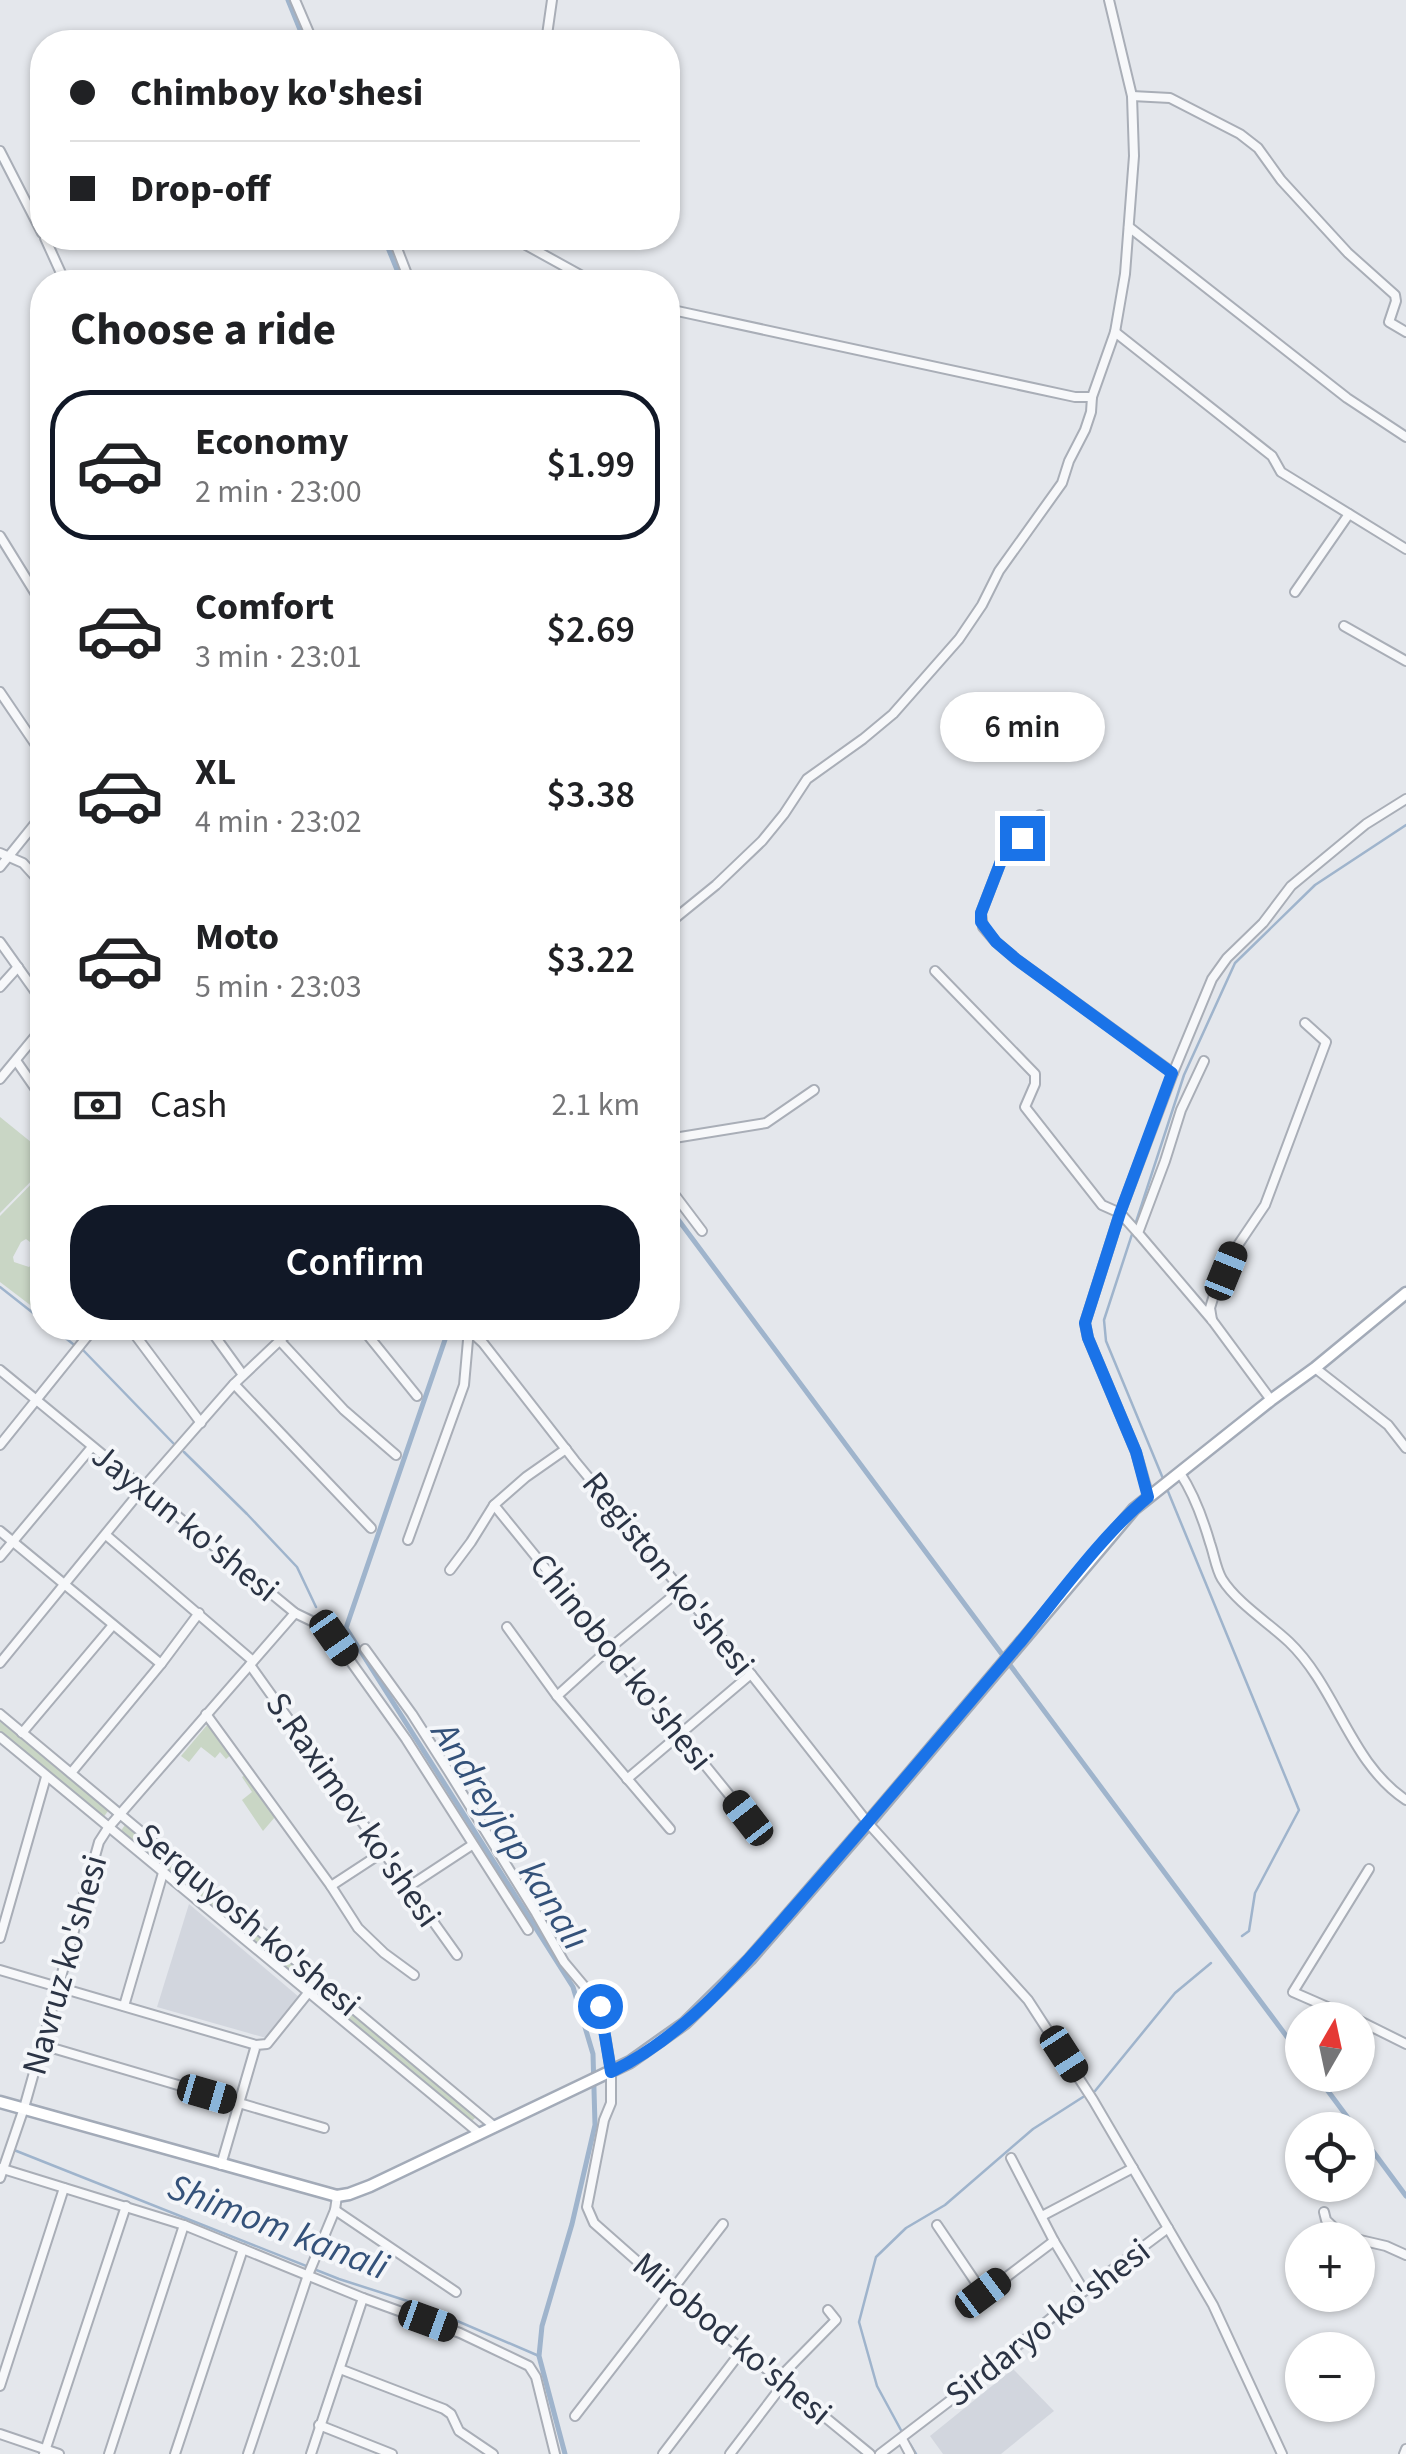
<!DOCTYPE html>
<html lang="en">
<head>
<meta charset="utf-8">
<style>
  :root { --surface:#fff; --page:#f6f6f6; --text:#202124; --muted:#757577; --line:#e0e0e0; --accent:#111827 }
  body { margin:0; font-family:"Source Sans 3",sans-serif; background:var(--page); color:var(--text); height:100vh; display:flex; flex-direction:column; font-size:38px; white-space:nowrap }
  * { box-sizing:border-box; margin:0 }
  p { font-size:32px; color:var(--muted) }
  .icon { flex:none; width:55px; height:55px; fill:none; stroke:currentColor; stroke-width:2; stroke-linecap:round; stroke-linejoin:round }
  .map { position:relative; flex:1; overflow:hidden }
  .panel { position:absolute; left:30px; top:270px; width:650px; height:1070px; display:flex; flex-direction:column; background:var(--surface); border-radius:40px; box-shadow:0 2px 8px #0004 }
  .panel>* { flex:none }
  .banner { position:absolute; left:30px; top:30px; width:650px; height:220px; border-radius:40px; box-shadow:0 2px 8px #0004; display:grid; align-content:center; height:220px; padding:0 40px; background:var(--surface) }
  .needle { width:65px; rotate:9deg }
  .controls { position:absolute; left:1285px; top:2002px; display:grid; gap:20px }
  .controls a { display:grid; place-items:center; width:90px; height:90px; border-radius:50%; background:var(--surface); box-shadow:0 2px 8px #0004; font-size:50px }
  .end { position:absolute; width:45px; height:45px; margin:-22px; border:12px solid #1a73e8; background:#fff; box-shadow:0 0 0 5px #fff }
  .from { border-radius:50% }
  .bubble { position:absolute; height:70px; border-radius:35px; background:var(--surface); box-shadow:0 2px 8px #0004; font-size:32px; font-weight:600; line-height:70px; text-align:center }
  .car { position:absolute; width:30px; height:60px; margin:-30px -15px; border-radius:12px; box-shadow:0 0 8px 2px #0007; background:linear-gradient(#222 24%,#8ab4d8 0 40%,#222 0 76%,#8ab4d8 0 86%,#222 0) }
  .banner b { display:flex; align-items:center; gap:35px; height:95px; font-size:38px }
  .banner b+b { border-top:2px solid var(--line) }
  .banner i { width:25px; height:25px; background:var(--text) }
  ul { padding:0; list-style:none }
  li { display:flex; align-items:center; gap:30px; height:150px; margin:0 20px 15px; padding:0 20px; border:5px solid transparent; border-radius:40px }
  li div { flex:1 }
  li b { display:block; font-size:38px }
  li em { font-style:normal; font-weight:600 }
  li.selected { border-color:var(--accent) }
  li>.icon { width:90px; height:90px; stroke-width:1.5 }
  h2 { padding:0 40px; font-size:45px; line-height:120px }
  .pay { display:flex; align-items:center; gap:25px; height:110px; padding:0 40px; font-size:38px }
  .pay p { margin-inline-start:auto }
  .primary-button { display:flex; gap:20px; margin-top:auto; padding:20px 40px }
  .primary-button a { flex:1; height:115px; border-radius:40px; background:var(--accent); color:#fff; font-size:40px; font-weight:600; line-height:115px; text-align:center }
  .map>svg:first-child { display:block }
  .built { fill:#d2d6de }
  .green { fill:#c9d6c5 }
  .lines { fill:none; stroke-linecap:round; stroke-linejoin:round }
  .stream { stroke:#9fb4cc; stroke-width:2.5 }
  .canal { stroke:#9fb4cc; stroke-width:5 }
  .minor-casing { stroke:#a9aeb7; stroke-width:12 }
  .major-casing { stroke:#a3abb8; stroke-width:15 }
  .minor { stroke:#f7f8fa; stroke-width:8 }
  .major { stroke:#fff; stroke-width:10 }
  .route { stroke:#1a73e8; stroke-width:12 }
  .labels { text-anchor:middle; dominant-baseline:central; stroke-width:8; stroke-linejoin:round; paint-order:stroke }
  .street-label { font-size:35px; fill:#2b3445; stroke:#f4f6f9 }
  .water-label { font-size:38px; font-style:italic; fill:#34527a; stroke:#f4f6f9 }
</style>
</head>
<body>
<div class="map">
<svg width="1406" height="2454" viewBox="0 0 1406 2454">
  <rect width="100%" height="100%" fill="#e4e7ec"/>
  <g class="built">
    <polygon points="189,1904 299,1997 266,2038 157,2007"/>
    <polygon points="1013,2369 1054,2411 1001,2454 943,2454 930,2436"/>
  </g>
  <g class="green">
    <polygon points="0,1117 42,1151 42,1170 0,1213"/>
    <polygon points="42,1173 42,1251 26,1239 21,1242 13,1257 14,1262 29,1267 42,1255 42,1277 39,1282 42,1288 42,1314 0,1282 0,1216"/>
    <polygon points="0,1721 108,1811 103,1818 0,1731"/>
    <polygon points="208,1724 232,1754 226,1759 220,1752 215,1758 201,1747 189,1762 181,1756"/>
    <polygon points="246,1774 275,1817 263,1831 242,1800 252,1792 242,1777"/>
    <polygon points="125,1825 477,2116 471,2122 120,1832"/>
  </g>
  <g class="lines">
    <g class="stream">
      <polyline points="0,1287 42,1320"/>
      <polyline points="53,1328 73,1344"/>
      <polyline points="83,1350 174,1444"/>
      <polyline points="184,1452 247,1514 297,1567 316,1607"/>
      <polyline points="1164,1481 1106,1341 1104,1320 1184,1075 1235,963 1315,885 1406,825"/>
      <polyline points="1167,1489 1299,1810 1255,1893 1249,1931 1242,1936"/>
      <polyline points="1095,2091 1175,1993 1211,1963"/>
      <polyline points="14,2150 339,2279 420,2305 539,2356"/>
      <polyline points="902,2432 877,2386 859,2322 876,2257 906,2228 945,2205 1033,2129 1083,2097"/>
      <polyline points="910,2444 916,2454"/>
    </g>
    <g class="canal">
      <polyline points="288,0 305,42"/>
      <polyline points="384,238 402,282"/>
      <polyline points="668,1206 1302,2057"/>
      <polyline points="449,1328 346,1628 573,1987 593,2054 595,2125 572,2224 542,2326 539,2356 565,2454"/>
      <polyline points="1316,2075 1357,2130"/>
      <polyline points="1358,2131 1406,2196"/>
    </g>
    <defs>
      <g id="minor">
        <polyline points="295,0 313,42"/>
        <polyline points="546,42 552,0"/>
        <polyline points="1132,96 1170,98 1240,134 1258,148 1281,180 1348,253 1395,295 1396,301 1389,322 1406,332"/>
        <polyline points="0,151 42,233"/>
        <polyline points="1129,227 1347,398 1406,437"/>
        <polyline points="45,238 65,282"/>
        <polyline points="393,238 410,282"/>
        <polyline points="523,238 526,245 593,282"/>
        <polyline points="668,309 1075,397 1092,397"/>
        <polyline points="1115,332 1272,456 1281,472 1406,549"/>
        <polyline points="0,536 42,604"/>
        <polyline points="1295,592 1349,514"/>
        <polyline points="1344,626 1406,661"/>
        <polyline points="0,692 42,754"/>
        <polyline points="1040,815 1013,849 1003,856 981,913 983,927 996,942 1016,959 1173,1073"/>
        <polyline points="0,853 23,863 42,884"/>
        <polyline points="0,867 42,815"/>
        <polyline points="668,924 716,885 762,841 784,814 807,779 863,739 893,714 959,639 982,605 999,571 1062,483 1069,461 1085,430 1091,412 1092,397 1115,332 1125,274 1134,156 1132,96 1109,0"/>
        <polyline points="0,942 42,1001"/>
        <polyline points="935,971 1035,1074 1035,1084 1025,1107 1102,1205 1120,1213 1138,1233"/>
        <polyline points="0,987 18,967"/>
        <polyline points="668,1047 670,1063 668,1071"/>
        <polyline points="1204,1061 1181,1110 1165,1161 1138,1233 1212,1320 1271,1400"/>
        <polyline points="17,1062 42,1098"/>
        <polyline points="0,1079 42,1028"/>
        <polyline points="668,1139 766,1123 814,1090"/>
        <polyline points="668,1186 702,1231"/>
        <polyline points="1212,1320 1210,1308 1214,1295 1236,1248 1265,1205 1326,1042 1305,1023"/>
        <polyline points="130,1328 201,1423"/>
        <polyline points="209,1328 243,1375"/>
        <polyline points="362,1328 417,1396"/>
        <polyline points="467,1328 483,1343 575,1461 751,1674 868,1823 1028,2000 1093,2100 1213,2305 1282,2454"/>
        <polyline points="280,1341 344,1410 396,1455"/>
        <polyline points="1315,1368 1388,1425 1406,1448"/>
        <polyline points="0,1370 295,1613 322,1626 334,1638 406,1739 528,1930"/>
        <polyline points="234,1384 371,1528"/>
        <polyline points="0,1445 94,1328"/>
        <path d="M1180,1473c14,21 23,46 30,70 4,11 6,26 12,36 15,24 47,44 67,63 48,46 61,121 117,158"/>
        <polyline points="1149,1497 1136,1452 1088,1338 1085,1323 1120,1213 1173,1073 1212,979 1227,958 1263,923 1291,886 1366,824 1406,799"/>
        <polyline points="494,1505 748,1818"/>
        <polyline points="0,1531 161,1664"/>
        <polyline points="106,1535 253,1661"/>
        <polyline points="408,1540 464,1385 469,1329"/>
        <polyline points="0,1557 92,1447"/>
        <polyline points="450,1570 471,1542 494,1505 526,1477 566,1449"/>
        <polyline points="507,1627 557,1696 670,1829"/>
        <polyline points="365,1649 412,1714 449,1772 536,1913 564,1962 600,2005 611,2071 611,2103 604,2120 587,2207 594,2223 671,2291 870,2454"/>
        <polyline points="0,1663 143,1488 234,1384 293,1328"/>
        <polyline points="250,1665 457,1955"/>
        <polyline points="557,1696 610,1648 680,1590"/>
        <polyline points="0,1714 495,2127"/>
        <polyline points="206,1714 331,1886 358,1928 384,1953 414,1975"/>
        <polyline points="22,1733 113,1625"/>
        <polyline points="0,1737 480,2134"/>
        <polyline points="71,1773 161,1664 199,1613"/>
        <polyline points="627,1779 751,1674"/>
        <polyline points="331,1886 383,1852"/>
        <polyline points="408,1887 472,1845"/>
        <polyline points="0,1938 46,1777"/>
        <polyline points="0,1970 256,2045"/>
        <polyline points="124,2006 163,1873"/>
        <polyline points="1357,2020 1293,1992 1369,1869"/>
        <polyline points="1358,2020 1406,2044"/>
        <polyline points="42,2045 324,2128"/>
        <polyline points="1011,2158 1054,2241 1084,2291"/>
        <polyline points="221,2165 256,2045 267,2044 308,1993"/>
        <polyline points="0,2168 184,2225 363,2298 460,2333 529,2366 536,2377 555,2454"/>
        <polyline points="0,2178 24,2108 99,1842 108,1828 295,1613"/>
        <polyline points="335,2210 456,2292"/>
        <polyline points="1324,2212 1326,2220 1343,2236 1386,2246 1406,2255"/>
        <polyline points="1042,2216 1133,2168"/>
        <polyline points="937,2225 983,2293"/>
        <polyline points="967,2307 1054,2241"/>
        <polyline points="340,2369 444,2409 451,2414 459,2431 493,2454"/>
        <polyline points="778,2379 836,2320 828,2310"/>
        <polyline points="0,2386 64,2188"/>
        <polyline points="575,2416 723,2224"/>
        <polyline points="319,2425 392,2454"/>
        <polyline points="0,2434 59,2454"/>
        <polyline points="902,2439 910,2454"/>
        <polyline points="44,2454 126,2206"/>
        <polyline points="109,2454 184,2225"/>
        <polyline points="175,2454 243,2249"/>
        <polyline points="248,2454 308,2275 335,2210 337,2196"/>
        <polyline points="311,2454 363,2298"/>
        <polyline points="663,2454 743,2349"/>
        <polyline points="730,2454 784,2383"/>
        <polyline points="880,2454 960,2393 1084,2291 1168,2228"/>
        <polyline points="1404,2454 1406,2449"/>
      </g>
      <polyline id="major" points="0,2102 337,2196 349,2194 370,2186 630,2062 685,2023 750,1959 868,1823 1134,1509 1271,1400 1315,1368 1406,1293"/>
    </defs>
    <use href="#minor" class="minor-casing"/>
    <use href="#major" class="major-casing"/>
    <use href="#minor" class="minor"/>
    <use href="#major" class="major"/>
  </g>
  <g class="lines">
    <path class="route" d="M600,2006l11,66c73,-35 128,-101 180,-161 77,-88 152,-177 227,-266 39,-47 84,-110 130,-148l-12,-45 -48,-114 -3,-15 35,-110 52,-140 -156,-114 -20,-17 -15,-20v-9l22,-57 19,-18"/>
  </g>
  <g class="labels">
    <g class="street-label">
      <text transform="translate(185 1523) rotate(39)">Jayxun ko'shesi</text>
      <text transform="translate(668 1574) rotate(51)">Registon ko'shesi</text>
      <text transform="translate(621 1662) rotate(51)">Chinobod ko'shesi</text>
      <text transform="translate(353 1810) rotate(55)">S.Raximov ko'shesi</text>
      <text transform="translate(248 1920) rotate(40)">Serquyosh ko'shesi</text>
      <text transform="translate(65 1965) rotate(-74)">Navruz ko'shesi</text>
      <text transform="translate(1048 2323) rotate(-38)">Sirdaryo ko'shesi</text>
      <text transform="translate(732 2339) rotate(40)">Mirobod ko'shesi</text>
    </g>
    <g class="water-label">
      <text transform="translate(510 1836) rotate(58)">Andreyjap kanalı</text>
      <text transform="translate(278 2227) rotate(21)">Shimom kanali</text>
    </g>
  </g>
</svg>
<div class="controls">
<a><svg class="needle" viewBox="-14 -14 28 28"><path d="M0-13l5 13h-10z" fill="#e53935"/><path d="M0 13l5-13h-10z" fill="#757577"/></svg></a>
<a><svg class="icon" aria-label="locate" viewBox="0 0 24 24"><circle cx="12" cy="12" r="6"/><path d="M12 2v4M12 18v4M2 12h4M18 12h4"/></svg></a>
<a>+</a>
<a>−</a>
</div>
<i class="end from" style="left:600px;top:2006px"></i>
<i class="end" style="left:1022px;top:838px"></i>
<div class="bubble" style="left:940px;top:692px;width:165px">6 min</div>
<i class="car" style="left:1226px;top:1271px;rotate:22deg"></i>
<i class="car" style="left:334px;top:1638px;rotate:145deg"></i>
<i class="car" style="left:748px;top:1818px;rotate:322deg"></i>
<i class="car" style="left:1064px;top:2054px;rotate:147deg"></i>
<i class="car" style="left:207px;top:2094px;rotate:106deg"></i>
<i class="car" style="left:983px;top:2293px;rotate:53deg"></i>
<i class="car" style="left:428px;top:2321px;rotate:110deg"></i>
<div class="banner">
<b><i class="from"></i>Chimboy ko'shesi</b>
<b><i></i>Drop-off</b>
</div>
<section class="panel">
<h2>Choose a ride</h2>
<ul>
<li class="selected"><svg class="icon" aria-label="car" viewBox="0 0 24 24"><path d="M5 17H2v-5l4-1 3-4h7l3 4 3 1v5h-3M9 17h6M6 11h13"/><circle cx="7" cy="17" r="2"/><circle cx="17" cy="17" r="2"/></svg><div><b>Economy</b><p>2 min · 23:00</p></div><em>$1.99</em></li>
<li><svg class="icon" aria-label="car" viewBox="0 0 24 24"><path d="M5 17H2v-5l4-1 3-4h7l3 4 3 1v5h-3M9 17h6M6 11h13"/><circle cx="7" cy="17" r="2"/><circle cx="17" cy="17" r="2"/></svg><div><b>Comfort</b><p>3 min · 23:01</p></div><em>$2.69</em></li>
<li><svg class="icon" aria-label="car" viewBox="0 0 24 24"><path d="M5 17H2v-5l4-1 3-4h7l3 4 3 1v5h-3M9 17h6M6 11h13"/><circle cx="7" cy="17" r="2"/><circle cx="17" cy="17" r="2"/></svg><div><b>XL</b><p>4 min · 23:02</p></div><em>$3.38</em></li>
<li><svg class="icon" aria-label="car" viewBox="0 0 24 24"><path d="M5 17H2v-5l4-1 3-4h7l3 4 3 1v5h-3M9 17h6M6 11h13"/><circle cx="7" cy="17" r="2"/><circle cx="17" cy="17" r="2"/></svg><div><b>Moto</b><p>5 min · 23:03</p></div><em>$3.22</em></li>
</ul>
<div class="pay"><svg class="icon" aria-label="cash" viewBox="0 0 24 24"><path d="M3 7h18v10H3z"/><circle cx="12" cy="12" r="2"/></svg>Cash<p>2.1 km</p></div>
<div class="primary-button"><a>Confirm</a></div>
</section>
</div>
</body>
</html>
